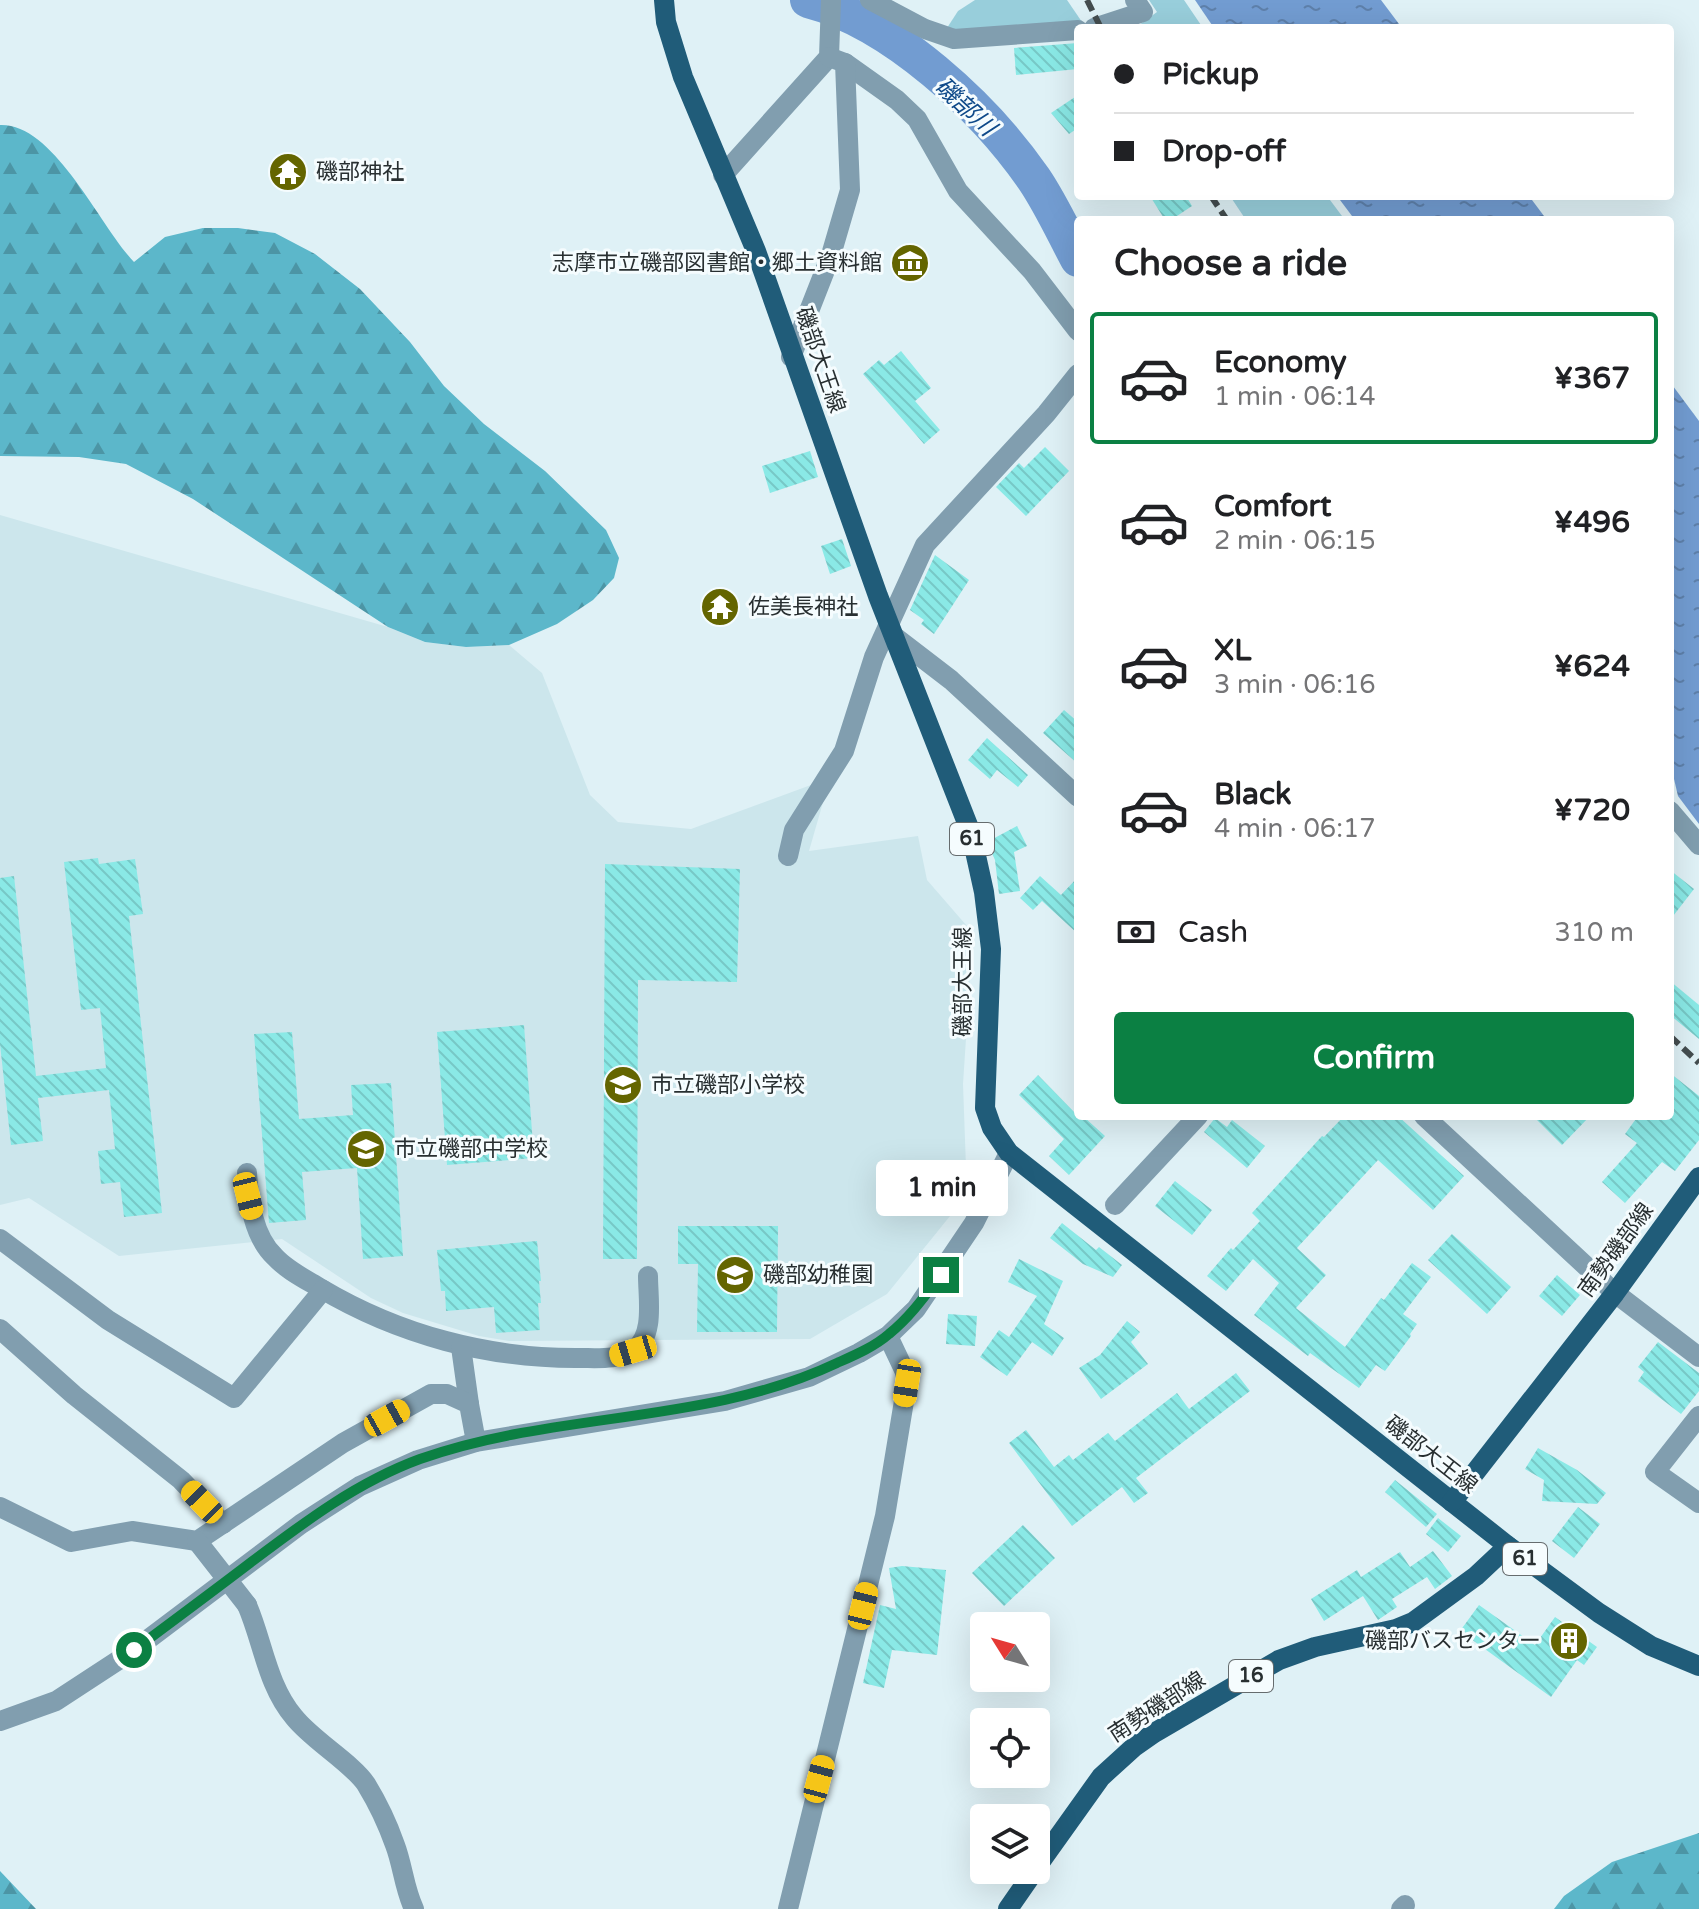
<!DOCTYPE html>
<html lang="en">
<head>
<meta charset="utf-8">
<style>
  :root { --surface:#fff; --page:#f6f6f6; --text:#202124; --muted:#757577; --line:#e0e0e0; --accent:#0b8043 }
  body { margin:0; font-family:"Varela Round","Noto Sans JP",sans-serif; background:var(--page); color:var(--text); height:100vh; display:flex; flex-direction:column; font-size:30px; white-space:nowrap }
  * { box-sizing:border-box; margin:0 }
  p { font-size:26px; color:var(--muted) }
  .icon { flex:none; width:44px; height:44px; fill:none; stroke:currentColor; stroke-width:2; stroke-linecap:round; stroke-linejoin:round }
  .map { position:relative; flex:1; overflow:hidden }
  .sheet { position:absolute; left:1074px; top:216px; width:600px; height:904px; display:flex; flex-direction:column; background:var(--surface); border-radius:8px; box-shadow:0 8px 32px #0002 }
  .sheet>* { flex:none }
  .hud { position:absolute; left:1074px; top:24px; width:600px; height:176px; border-radius:8px; box-shadow:0 8px 32px #0002; display:grid; align-content:center; height:176px; padding:0 40px; background:var(--surface) }
  .needle { width:52px; rotate:307deg }
  .tools { position:absolute; left:970px; top:1612px; display:grid; gap:16px }
  .tools a { display:grid; place-items:center; width:80px; height:80px; border-radius:8px; background:var(--surface); box-shadow:0 8px 32px #0002; font-size:40px }
  .end { position:absolute; width:36px; height:36px; margin:-18px; border:10px solid #0b8043; background:#fff; box-shadow:0 0 0 4px #fff }
  .from { border-radius:50% }
  .bubble { position:absolute; height:56px; border-radius:8px; background:var(--surface); box-shadow:0 8px 32px #0002; font-size:26px; font-weight:800; line-height:56px; text-align:center }
  .car { position:absolute; width:24px; height:48px; margin:-24px -12px; border-radius:10px; box-shadow:0 0 6px 2px #0007; background:linear-gradient(#f5c518 24%,#345 0 40%,#f5c518 0 76%,#345 0 86%,#f5c518 0) }
  .hud b { display:flex; align-items:center; gap:28px; height:76px; font-size:30px }
  .hud b+b { border-top:2px solid var(--line) }
  .hud i { width:20px; height:20px; background:var(--text) }
  ul { padding:0; list-style:none }
  li { display:flex; align-items:center; gap:24px; height:132px; margin:0 16px 12px; padding:0 24px; border:4px solid transparent; border-radius:8px }
  li div { flex:1 }
  li b { display:block; font-size:30px }
  li em { font-style:normal; font-weight:800 }
  li.current { border-color:var(--accent) }
  li>.icon { width:72px; height:72px; stroke-width:1.5 }
  h2 { padding:0 40px; font-size:36px; line-height:96px }
  .pay { display:flex; align-items:center; gap:20px; height:88px; padding:0 40px; font-size:30px }
  .pay p { margin-inline-start:auto }
  .action { display:flex; gap:16px; margin-top:auto; padding:16px 40px }
  .action a { flex:1; height:92px; border-radius:8px; background:var(--accent); color:#fff; font-size:32px; font-weight:800; line-height:92px; text-align:center }
  .map>svg:first-child { display:block }
  .built { fill:#cce6ec }
  .green { fill:#98cedb }
  .forest { fill:url(#forest-firs) }
  .water { fill:url(#water-ripples) }
  .lines { fill:none; stroke-linecap:round; stroke-linejoin:round }
  .river { stroke:#729cd1; stroke-width:36 }
  .building { fill:url(#building-back-hatch) }
  .minor { stroke:#819eaf; stroke-width:20 }
  .major { stroke:#205c79; stroke-width:20 }
  .rail { stroke:#444d4f; stroke-width:6; stroke-dasharray:12 6; stroke-linecap:butt }
  .minor-bridge { stroke:#819eaf; stroke-width:20 }
  .route { stroke:#0b8043; stroke-width:10 }
  .labels { text-anchor:middle; dominant-baseline:central; stroke-width:6; stroke-linejoin:round; paint-order:stroke }
  .shield { fill:#f5fcfe; stroke:#666c6e; stroke-width:2 }
  .shield-label { font-size:20px; font-weight:bold; fill:#282f31 }
  .poi-label { font-size:22px; fill:#282f31; stroke:#f5fcfe; text-anchor:start }
  .street-label { font-size:22px; fill:#282f31; stroke:#f5fcfe }
  .water-label { font-size:24px; font-style:italic; fill:#0f4a8a; stroke:#f5fcfe }
</style>
</head>
<body>
<div class="map">
<svg width="1699" height="1909" viewBox="0 0 1699 1909">
  <defs>
    <pattern id="forest-firs" width="22" height="20" patternUnits="userSpaceOnUse" patternTransform="scale(2)"><rect width="22" height="20" fill="#5cb7ca"/><path d="M5 1l3.5 6h-7zM16 11l3.5 6h-7z" fill="#4c95a5"/></pattern>
    <pattern id="water-ripples" width="26" height="14" patternUnits="userSpaceOnUse" patternTransform="scale(2)"><rect width="26" height="14" fill="#729cd1"/><path d="M2 4q2-2 4 0t4 0M15 11q2-2 4 0t4 0" fill="none" stroke="#5e80aa"/></pattern>
    <pattern id="building-back-hatch" width="6" height="6" patternUnits="userSpaceOnUse" patternTransform="scale(2)"><rect width="6" height="6" fill="#8ae9e6"/><path d="M-1 5l2 2M0 0l6 6M5-1l2 2" fill="none" stroke="#77c8c6"/></pattern>
  </defs>
  <rect width="100%" height="100%" fill="#dff1f6"/>
  <polygon class="built" points="0,515 388,627 425,642 466,647 509,645 542,673 590,795 618,822 691,829 830,778 809,851 918,836 927,880 973,933 963,1084 967,1195 887,1294 810,1339 509,1341 479,1336 403,1313 371,1298 282,1239 119,1256 29,1198 0,1205"/>
  <g class="green">
    <polygon points="975,0 1067,0 1082,22 969,34 947,28 958,11"/>
    <polygon points="1149,0 1184,0 1203,28 1135,28 1157,12"/>
    <polygon points="1230,196 1327,196 1345,220 1246,220"/>
  </g>
  <g class="forest">
    <path d="M0,125c54,-2 99,100 134,137l31,-25 38,-9h35l37,5 40,21 45,35 50,53 34,44 40,38 61,47 61,59 13,28 -5,20 -21,22 -36,24 -48,21 -43,2 -41,-5 -37,-15 -195,-128 -67,-35 -47,-7 -79,-1z"/>
    <polygon points="1699,1833 1699,1909 1554,1909 1564,1896 1612,1862"/>
    <polygon points="0,1871 36,1909 0,1909"/>
  </g>
  <g class="water">
    <polygon points="1195,0 1381,0 1402,28 1214,28"/>
    <polygon points="1337,196 1529,196 1547,220 1355,220"/>
    <polygon points="1670,382 1699,421 1699,824 1678,796 1670,762"/>
  </g>
  <g class="lines">
    <path class="river" d="M808,0c85,22 177,108 226,179 17,25 30,54 44,80"/>
  </g>
  <g class="building">
    <polygon points="1078,43 1078,69 1016,75 1014,48"/>
    <polygon points="1078,95 1078,128 1069,134 1051,113"/>
    <polygon points="1150,196 1186,196 1192,206 1171,220 1165,220"/>
    <polygon points="901,351 931,388 915,401 940,430 924,444 863,374 879,360 884,365"/>
    <polygon points="1045,447 1069,471 1026,516 996,487 1019,463 1024,468"/>
    <polygon points="810,451 818,477 770,493 762,466"/>
    <polygon points="842,539 851,566 830,574 821,546"/>
    <polygon points="935,555 969,580 934,634 921,624 924,620 910,610"/>
    <polygon points="1064,710 1078,722 1078,764 1043,733"/>
    <polygon points="987,738 1028,775 1018,787 997,770 990,779 968,760"/>
    <polygon points="1017,826 1027,846 1014,852 1020,891 999,894 995,860 987,842"/>
    <polygon points="98,858 99,864 135,859 143,914 129,916 162,1213 124,1217 120,1182 101,1184 98,1151 115,1149 109,1090 38,1098 43,1141 11,1145 0,1044 0,878 14,876 36,1076 106,1068 100,1008 81,1010 64,862"/>
    <polygon points="605,864 740,869 737,982 638,980 637,1259 603,1259"/>
    <polygon points="1670,870 1694,889 1670,920"/>
    <polygon points="1040,876 1061,895 1078,877 1078,934 1042,901 1033,910 1020,898"/>
    <polygon points="1670,981 1699,1005 1699,1039 1670,1015"/>
    <polygon points="524,1025 534,1158 447,1165 437,1032"/>
    <polygon points="292,1032 299,1119 353,1115 351,1085 391,1083 403,1256 363,1259 357,1168 302,1172 306,1220 269,1223 254,1034"/>
    <polygon points="1670,1073 1699,1096 1699,1140 1675,1171 1662,1162 1625,1203 1602,1182 1637,1143 1625,1134 1638,1116 1670,1116"/>
    <polygon points="1038,1075 1078,1116 1084,1117 1105,1136 1069,1175 1049,1156 1064,1139 1019,1095"/>
    <polygon points="1344,1116 1398,1116 1464,1176 1433,1210 1378,1160 1297,1248 1326,1275 1296,1308 1345,1347 1381,1298 1384,1300 1412,1263 1431,1277 1403,1314 1417,1324 1410,1334 1411,1336 1385,1371 1376,1365 1359,1388 1310,1353 1308,1356 1254,1315 1279,1283 1253,1259 1226,1291 1207,1276 1231,1248 1233,1250 1260,1221 1252,1213 1322,1136 1324,1137"/>
    <polygon points="1533,1116 1590,1116 1562,1145"/>
    <polygon points="1215,1118 1227,1127 1232,1120 1265,1146 1247,1168 1204,1132"/>
    <polygon points="1175,1181 1212,1210 1192,1235 1155,1206"/>
    <polygon points="1062,1223 1096,1250 1099,1247 1122,1265 1113,1277 1083,1264 1050,1238"/>
    <polygon points="678,1226 778,1226 777,1332 697,1332 698,1264 678,1264"/>
    <polygon points="1452,1234 1511,1287 1487,1314 1428,1260"/>
    <polygon points="537,1241 541,1281 539,1281 541,1303 538,1303 540,1330 496,1333 494,1307 446,1311 445,1291 441,1291 437,1250"/>
    <polygon points="1019,1259 1063,1281 1044,1324 1064,1338 1052,1356 1032,1342 1007,1376 980,1357 999,1330 1009,1337 1037,1296 1008,1282"/>
    <polygon points="1557,1275 1580,1295 1562,1316 1539,1296"/>
    <polygon points="948,1314 977,1316 975,1346 946,1344"/>
    <polygon points="1127,1321 1140,1332 1131,1342 1148,1364 1101,1399 1079,1368 1100,1355"/>
    <polygon points="1658,1342 1699,1373 1699,1391 1681,1414 1638,1381 1644,1372 1638,1367"/>
    <polygon points="1236,1373 1250,1391 1136,1478 1148,1493 1134,1503 1122,1487 1072,1526 1009,1443 1026,1430 1054,1467 1069,1455 1073,1460 1108,1433 1115,1441 1177,1393 1189,1409"/>
    <polygon points="1538,1448 1577,1470 1606,1493 1597,1504 1542,1501 1544,1480 1525,1469"/>
    <polygon points="1395,1480 1437,1514 1426,1527 1385,1492"/>
    <polygon points="1578,1507 1600,1524 1574,1558 1552,1541"/>
    <polygon points="1438,1518 1461,1536 1448,1552 1426,1534"/>
    <polygon points="1023,1525 1055,1558 1004,1606 972,1573"/>
    <polygon points="1433,1551 1452,1576 1435,1589 1427,1577 1392,1599 1397,1607 1378,1620 1363,1596 1324,1621 1311,1599 1357,1570 1361,1577 1400,1552 1410,1567"/>
    <polygon points="902,1566 946,1570 937,1655 892,1650 884,1688 863,1683 880,1605 896,1609 889,1568"/>
    <polygon points="1479,1605 1535,1645 1555,1617 1597,1647 1584,1665 1577,1660 1551,1697 1460,1631"/>
  </g>
  <g class="lines">
    <g class="minor">
      <polyline points="870,0 925,29 954,39 1078,30"/>
      <polyline points="1094,28 1143,12 1135,0"/>
      <polyline points="845,63 897,100 917,119 958,191 1032,271 1078,331"/>
      <polyline points="723,175 829,57 831,0"/>
      <polyline points="791,357 831,255 850,190 845,63 829,57"/>
      <polyline points="895,637 951,680 1078,797"/>
      <polyline points="1670,811 1699,845"/>
      <polyline points="788,856 794,830 844,751 874,657 925,545 1046,414 1078,374"/>
      <polyline points="1424,1116 1615,1293 1699,1357"/>
      <path d="M247,1173c2,29 6,63 28,84 12,13 30,22 45,31 79,47 169,71 261,70 16,0 39,2 53,-8 21,-15 14,-51 14,-74"/>
      <polyline points="1115,1205 1198,1116"/>
      <polyline points="0,1239 108,1320 234,1398 323,1290"/>
      <polyline points="0,1329 74,1395 181,1480 223,1524"/>
      <polyline points="461,1347 469,1404"/>
      <polyline points="1699,1416 1655,1472 1699,1503"/>
      <polyline points="0,1507 71,1542 132,1531 197,1541 343,1443 431,1394 447,1394 469,1404 476,1442"/>
      <path d="M247,1605c16,37 20,80 47,112 18,23 58,46 72,67 11,18 22,41 29,61 8,21 9,43 19,64"/>
      <polyline points="0,1721 56,1701 134,1650 301,1524 360,1486 418,1460 476,1442 725,1401 809,1377 859,1353 888,1336 916,1309 974,1223 1009,1153"/>
      <polyline points="788,1909 885,1516 907,1383 905,1372 888,1336"/>
      <polyline points="1401,1909 1405,1905"/>
    </g>
    <g class="major">
      <polyline points="664,0 666,22 683,77 756,251 878,596 971,833 984,892 991,949 985,1108 992,1128 1009,1153 1508,1546 1599,1613 1651,1646 1699,1666"/>
      <polyline points="1452,1502 1615,1293 1699,1177"/>
      <polyline points="1036,1868 1101,1777 1134,1747 1154,1733 1279,1660 1315,1647 1396,1629 1413,1622 1476,1576 1508,1546"/>
      <polyline points="1008,1909 1035,1870"/>
    </g>
    <g class="rail">
      <polyline points="1087,0 1101,28"/>
      <polyline points="1211,196 1227,220"/>
      <polyline points="1670,1036 1699,1063"/>
    </g>
    <polyline class="minor-bridge" points="197,1541 247,1605"/>
  </g>
  <g class="lines">
    <path class="route" d="M134,1650c39,-29 78,-58 116,-87 53,-40 107,-81 170,-104 135,-48 286,-34 417,-96 18,-8 37,-16 52,-29 21,-17 36,-38 52,-59"/>
  </g>
  <defs>
    <symbol id="temple-disc" viewBox="-11 -11 22 22"><circle r="9.5" fill="#646500" stroke="#f5fcfe"/><path d="M0-6L5-2H3V0L6.5 2.5H4V6H1.5V3h-3V6H-4V2.5H-6.5L-3 0V-2H-5Z" fill="#fff"/></symbol>
    <symbol id="museum-disc" viewBox="-11 -11 22 22"><circle r="9.5" fill="#646500" stroke="#f5fcfe"/><path d="M0-6L6-3V-2H-6V-3ZM-5-1h2V3h-2ZM-1-1h2V3h-2ZM3-1h2V3H3ZM-6 4H6V6H-6Z" fill="#fff"/></symbol>
    <symbol id="school-disc" viewBox="-11 -11 22 22"><circle r="9.5" fill="#646500" stroke="#f5fcfe"/><path d="M0-5L7-2L0 1L-7-2ZM-4 1L0 2.5L4 1V4Q0 6-4 4Z" fill="#fff"/></symbol>
    <symbol id="building-disc" viewBox="-11 -11 22 22"><circle r="9.5" fill="#646500" stroke="#f5fcfe"/><path d="M-4-6H4V6H1V3H-1V6H-4ZM-2.5-4.3h1.7v1.8h-1.7ZM.8-4.3h1.7v1.8H.8ZM-2.5-1h1.7V.8h-1.7ZM.8-1h1.7V.8H.8Z" fill="#fff"/></symbol>
  </defs>
  <g fill-rule="evenodd">
    <use href="#temple-disc" x="266" y="150" width="44" height="44"/>
    <use href="#museum-disc" x="888" y="241" width="44" height="44"/>
    <use href="#temple-disc" x="698" y="585" width="44" height="44"/>
    <use href="#school-disc" x="601" y="1063" width="44" height="44"/>
    <use href="#school-disc" x="344" y="1127" width="44" height="44"/>
    <use href="#school-disc" x="713" y="1253" width="44" height="44"/>
    <use href="#building-disc" x="1547" y="1619" width="44" height="44"/>
  </g>
  <g class="labels">
    <g class="shield">
      <rect x="950" y="823" width="44" height="32" rx="6"/>
      <rect x="1503" y="1543" width="44" height="32" rx="6"/>
      <rect x="1229" y="1660" width="44" height="32" rx="6"/>
    </g>
    <g class="shield-label">
      <text x="972" y="839">61</text>
      <text x="1525" y="1559">61</text>
      <text x="1251" y="1676">16</text>
    </g>
    <g class="poi-label">
      <text x="316" y="172">磯部神社</text>
      <text x="882" y="263" text-anchor="end">志摩市立磯部図書館・郷土資料館</text>
      <text x="748" y="607">佐美長神社</text>
      <text x="651" y="1085">市立磯部小学校</text>
      <text x="394" y="1149">市立磯部中学校</text>
      <text x="763" y="1275">磯部幼稚園</text>
      <text x="1541" y="1641" text-anchor="end">磯部バスセンター</text>
    </g>
    <g class="street-label">
      <text transform="translate(820 360) rotate(71)">磯部大王線</text>
      <text transform="translate(963 982) rotate(-90)">磯部大王線</text>
      <text transform="translate(1616 1250) rotate(-54)">南勢磯部線</text>
      <text transform="translate(1431 1455) rotate(38)">磯部大王線</text>
      <text transform="translate(1157 1707) rotate(-33)">南勢磯部線</text>
    </g>
    <g class="water-label">
      <text transform="translate(965 107) rotate(43)">磯部川</text>
    </g>
  </g>
</svg>
<div class="tools">
<a><svg class="needle" viewBox="-14 -14 28 28"><path d="M0-13l5 13h-10z" fill="#e53935"/><path d="M0 13l5-13h-10z" fill="#757577"/></svg></a>
<a><svg class="icon" aria-label="locate" viewBox="0 0 24 24"><circle cx="12" cy="12" r="6"/><path d="M12 2v4M12 18v4M2 12h4M18 12h4"/></svg></a>
<a><svg class="icon" aria-label="layers" viewBox="0 0 24 24"><path d="M12 4l9 5-9 5-9-5zM3 14l9 5 9-5"/></svg></a>
</div>
<i class="end from" style="left:134px;top:1650px"></i>
<i class="end" style="left:941px;top:1275px"></i>
<div class="bubble" style="left:876px;top:1160px;width:132px">1 min</div>
<i class="car" style="left:248px;top:1196px;rotate:166deg"></i>
<i class="car" style="left:633px;top:1351px;rotate:253deg"></i>
<i class="car" style="left:907px;top:1383px;rotate:189deg"></i>
<i class="car" style="left:387px;top:1418px;rotate:61deg"></i>
<i class="car" style="left:202px;top:1502px;rotate:316deg"></i>
<i class="car" style="left:863px;top:1606px;rotate:14deg"></i>
<i class="car" style="left:819px;top:1779px;rotate:15deg"></i>
<div class="hud">
<b><i class="from"></i>Pickup</b>
<b><i></i>Drop-off</b>
</div>
<section class="sheet">
<h2>Choose a ride</h2>
<ul>
<li class="current"><svg class="icon" aria-label="car" viewBox="0 0 24 24"><path d="M5 17H2v-5l4-1 3-4h7l3 4 3 1v5h-3M9 17h6M6 11h13"/><circle cx="7" cy="17" r="2"/><circle cx="17" cy="17" r="2"/></svg><div><b>Economy</b><p>1 min · 06:14</p></div><em>¥367</em></li>
<li><svg class="icon" aria-label="car" viewBox="0 0 24 24"><path d="M5 17H2v-5l4-1 3-4h7l3 4 3 1v5h-3M9 17h6M6 11h13"/><circle cx="7" cy="17" r="2"/><circle cx="17" cy="17" r="2"/></svg><div><b>Comfort</b><p>2 min · 06:15</p></div><em>¥496</em></li>
<li><svg class="icon" aria-label="car" viewBox="0 0 24 24"><path d="M5 17H2v-5l4-1 3-4h7l3 4 3 1v5h-3M9 17h6M6 11h13"/><circle cx="7" cy="17" r="2"/><circle cx="17" cy="17" r="2"/></svg><div><b>XL</b><p>3 min · 06:16</p></div><em>¥624</em></li>
<li><svg class="icon" aria-label="car" viewBox="0 0 24 24"><path d="M5 17H2v-5l4-1 3-4h7l3 4 3 1v5h-3M9 17h6M6 11h13"/><circle cx="7" cy="17" r="2"/><circle cx="17" cy="17" r="2"/></svg><div><b>Black</b><p>4 min · 06:17</p></div><em>¥720</em></li>
</ul>
<div class="pay"><svg class="icon" aria-label="cash" viewBox="0 0 24 24"><path d="M3 7h18v10H3z"/><circle cx="12" cy="12" r="2"/></svg>Cash<p>310 m</p></div>
<div class="action"><a>Confirm</a></div>
</section>
</div>
</body>
</html>
